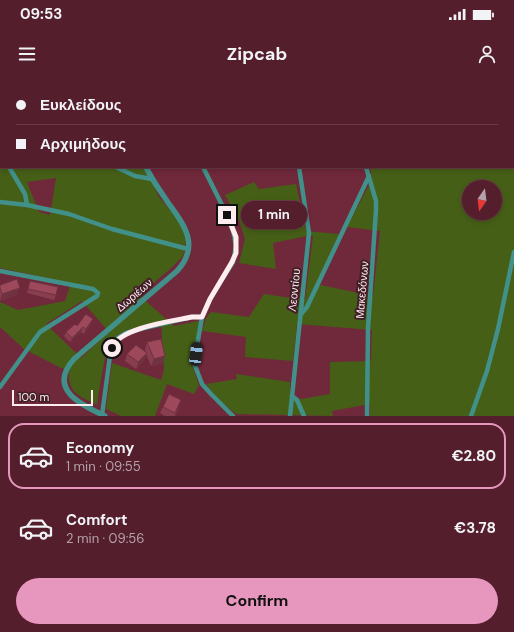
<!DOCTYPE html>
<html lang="en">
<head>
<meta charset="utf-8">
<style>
  :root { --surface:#541e2c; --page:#5a2734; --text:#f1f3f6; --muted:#b5a2a9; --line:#6a3c48; --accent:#e797bd }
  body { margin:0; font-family:"DM Sans",sans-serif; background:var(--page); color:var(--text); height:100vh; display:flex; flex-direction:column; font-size:15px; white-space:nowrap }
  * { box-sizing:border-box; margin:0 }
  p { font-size:13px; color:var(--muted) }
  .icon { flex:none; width:22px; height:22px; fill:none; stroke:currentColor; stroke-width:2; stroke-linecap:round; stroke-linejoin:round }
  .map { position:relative; height:336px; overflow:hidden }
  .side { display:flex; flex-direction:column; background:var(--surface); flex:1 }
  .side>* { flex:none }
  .top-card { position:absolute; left:0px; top:0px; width:514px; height:88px; box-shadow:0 2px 6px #0003,0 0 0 1px var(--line); display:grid; align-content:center; height:88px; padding:0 16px; background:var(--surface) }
  .needle { width:26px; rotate:194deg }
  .fabs { position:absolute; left:462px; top:100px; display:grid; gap:8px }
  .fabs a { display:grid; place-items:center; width:40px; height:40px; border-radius:50%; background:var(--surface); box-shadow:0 2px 6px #0003,0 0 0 1px var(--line); font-size:20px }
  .scale { position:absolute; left:12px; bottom:10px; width:81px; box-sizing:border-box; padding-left:4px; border:2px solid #ffecef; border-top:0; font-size:11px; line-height:14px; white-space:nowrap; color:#ffecef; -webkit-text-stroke:3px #401f26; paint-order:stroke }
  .end { position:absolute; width:18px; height:18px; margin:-9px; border:5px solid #ffecef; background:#111; box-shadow:0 0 0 2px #111 }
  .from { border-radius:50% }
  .bubble { position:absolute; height:28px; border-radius:14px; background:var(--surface); box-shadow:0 2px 6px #0003,0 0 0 1px var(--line); font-size:13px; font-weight:700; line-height:28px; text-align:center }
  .car { position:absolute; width:12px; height:24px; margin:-12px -6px; border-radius:5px; box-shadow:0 0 3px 1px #0007; background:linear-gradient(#222 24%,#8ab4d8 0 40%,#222 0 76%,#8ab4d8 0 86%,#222 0) }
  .top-card b { display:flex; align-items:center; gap:14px; height:38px; font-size:15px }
  .top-card b+b { border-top:1px solid var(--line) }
  .top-card i { width:10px; height:10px; background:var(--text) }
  ul { padding:7px 0 0; list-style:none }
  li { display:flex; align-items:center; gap:12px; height:66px; margin:0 8px 6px; padding:0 8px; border:2px solid transparent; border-radius:16px }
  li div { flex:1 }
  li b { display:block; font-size:15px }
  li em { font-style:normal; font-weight:700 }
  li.current { border-color:var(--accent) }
  li>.icon { width:36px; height:36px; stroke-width:1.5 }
  .action { display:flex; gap:8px; margin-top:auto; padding:8px 16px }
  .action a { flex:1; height:46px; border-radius:24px; background:var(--accent); color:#111; font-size:16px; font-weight:700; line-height:46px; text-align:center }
  .status { display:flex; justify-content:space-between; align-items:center; height:28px; padding:0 20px; background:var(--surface); direction:ltr }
  .status svg { height:11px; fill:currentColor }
  header { display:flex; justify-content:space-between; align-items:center; height:52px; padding:0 16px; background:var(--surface); font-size:18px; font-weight:700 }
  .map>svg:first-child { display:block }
  .green { fill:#465f17; fill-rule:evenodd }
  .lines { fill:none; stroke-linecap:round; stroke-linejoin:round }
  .minor { stroke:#41918a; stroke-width:4.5 }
  .tertiary { stroke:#41918a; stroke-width:5.5 }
  .wall { fill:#883e4f }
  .shaded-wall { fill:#6f3240 }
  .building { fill:#9e485c; stroke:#6f3240 }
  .route { stroke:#ffecef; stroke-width:5 }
  .labels { text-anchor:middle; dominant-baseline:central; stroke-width:4; stroke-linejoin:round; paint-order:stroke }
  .street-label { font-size:11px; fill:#ffecef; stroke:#401f26 }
</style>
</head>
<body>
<div class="status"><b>09:53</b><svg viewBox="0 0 49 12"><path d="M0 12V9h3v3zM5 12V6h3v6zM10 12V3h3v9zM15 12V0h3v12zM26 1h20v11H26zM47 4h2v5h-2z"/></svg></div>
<header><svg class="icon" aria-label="menu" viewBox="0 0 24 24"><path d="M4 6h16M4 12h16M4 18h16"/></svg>Zipcab<svg class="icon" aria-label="person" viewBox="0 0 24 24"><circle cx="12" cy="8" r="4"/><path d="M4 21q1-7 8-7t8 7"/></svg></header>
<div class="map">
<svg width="514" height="336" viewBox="0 0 514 336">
  <rect width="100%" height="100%" fill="#70283b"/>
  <g class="green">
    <path d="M0,0h514v336h-144v-12l-38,7 1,5 -97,-2 -18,-15 -12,-15 31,-5 -1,-5 54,8v16l11,1 29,-5v-32l41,-1 1,-31 -75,-6 -4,37 -48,-4 1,-20 -44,-6 4,-13 5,-6 38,5 15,-23 41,6 8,-64h-6l-34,7 3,26 -37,-6 6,-24 -6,-19 -14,-25 29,-13 5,7 37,-5 10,47 33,3 -23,50 57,12 7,-65 -33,-4 25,-48 -2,-12h143v-86h-512v1zM469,107h26v26h-26z"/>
    <path d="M0,60l1,27h144l14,30 21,25 6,17 -3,17 -14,14 -30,25 35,31 24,-5 2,1 -7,33v13l6,17 -5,9 -27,-10 -12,32h-34l-15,-7 6,-46 49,17 3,-10 -3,-48c-17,4 -40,6 -52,22 -3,5 -11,52 -12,61 -19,-10 -30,-12 -28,-36l-8,-1 -37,-19 -24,-22v-25l18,8 47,-9 6,-18 -71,-15zM56,98l-6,37 -11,-3 -12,-30zM82,221l27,31 -28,26 -35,-34z"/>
  </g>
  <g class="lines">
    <g class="minor">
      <polyline points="226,0 226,1"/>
      <polyline points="286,0 286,1"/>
      <polyline points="355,0 355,1"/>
      <polyline points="238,1 239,0"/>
      <polyline points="0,57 1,57"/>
      <polyline points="0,71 1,73"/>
      <polyline points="9,87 25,114 27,125"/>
      <polyline points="116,87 135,96 152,99"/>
      <polyline points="203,87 232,145 236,166 233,182 210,219 202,237 194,283 202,304 212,315 233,336"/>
      <polyline points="366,87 376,121 376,130 368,248 367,336"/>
      <polyline points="0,122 27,125 69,134 112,149 188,169"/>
      <polyline points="0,191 93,209 98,213 97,216 40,252 0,307"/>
      <polyline points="301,234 307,227 369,96"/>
      <polyline points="292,316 297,320 304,336"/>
      <polyline points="102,335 110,276 113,264 118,258 126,253 140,249 192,237 202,237"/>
      <polyline points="290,336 309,153 299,87"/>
      <polyline points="471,336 487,291 498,249 514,172"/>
    </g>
    <g class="tertiary">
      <polyline points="116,0 117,1"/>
      <polyline points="0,11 1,12"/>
      <path d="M105,336c-24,-11 -58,-27 -31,-57l103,-88c23,-25 8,-45 -8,-67 -8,-12 -17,-24 -23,-37"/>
    </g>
  </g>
  <g class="wall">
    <polygon points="30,201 56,215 54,220 27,213"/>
    <polygon points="0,205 17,215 0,221"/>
    <polygon points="91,244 84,254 81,252 70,262 64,256 66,252 77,246"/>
    <polygon points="147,262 163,283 151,286 146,274 144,280 136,289 125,281 127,274 146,273 145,269"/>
    <polygon points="163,327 179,327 175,336 165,336 160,333"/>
  </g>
  <g class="shaded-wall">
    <polygon points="20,208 17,215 0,221 2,214"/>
    <polygon points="93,239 91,244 84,254 86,249"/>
    <polygon points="83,247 81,252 70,262 72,258"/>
    <polygon points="147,273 144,280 136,289 138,282"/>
    <polygon points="165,276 163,283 151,286 154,279"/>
    <polygon points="181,320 179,327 174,336 175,333"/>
  </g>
  <g class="building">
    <polygon points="17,199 20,208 2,214 0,208 0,205"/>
    <polygon points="30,201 58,207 56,215 28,209"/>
    <polygon points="86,234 93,239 86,249 83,247 72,258 66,252 75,244 77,246"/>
    <polygon points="161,259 165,276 154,279 147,262"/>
    <polygon points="136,265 147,273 138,282 127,274"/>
    <polygon points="169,314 181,320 175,333 163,327"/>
  </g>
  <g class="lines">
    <path class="route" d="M112,268c6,-20 61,-27 80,-31h10l8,-18 22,-37 4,-9v-16l-9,-22"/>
  </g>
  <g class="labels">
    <g class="street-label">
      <text transform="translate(294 210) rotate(-84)">Λεοντίου</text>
      <text transform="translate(362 210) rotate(-85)">Μακεδόνων</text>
      <text transform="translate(134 215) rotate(-41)">Δωριέων</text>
    </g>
  </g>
</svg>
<div class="fabs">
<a><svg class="needle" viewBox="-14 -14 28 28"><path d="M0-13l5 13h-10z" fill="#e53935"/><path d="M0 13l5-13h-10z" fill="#b5a2a9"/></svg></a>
</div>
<div class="scale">100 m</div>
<i class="end from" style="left:112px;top:268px"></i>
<i class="end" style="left:227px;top:135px"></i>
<div class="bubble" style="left:241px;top:121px;width:66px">1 min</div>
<i class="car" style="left:196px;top:274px;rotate:7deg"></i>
<div class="top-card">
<b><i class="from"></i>Ευκλείδους</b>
<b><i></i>Αρχιμήδους</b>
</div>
</div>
<section class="side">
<ul>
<li class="current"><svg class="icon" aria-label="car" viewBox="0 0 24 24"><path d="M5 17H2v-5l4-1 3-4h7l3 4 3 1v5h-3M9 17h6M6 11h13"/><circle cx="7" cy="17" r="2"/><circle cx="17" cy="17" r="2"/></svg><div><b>Economy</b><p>1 min · 09:55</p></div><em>€2.80</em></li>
<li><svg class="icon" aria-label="car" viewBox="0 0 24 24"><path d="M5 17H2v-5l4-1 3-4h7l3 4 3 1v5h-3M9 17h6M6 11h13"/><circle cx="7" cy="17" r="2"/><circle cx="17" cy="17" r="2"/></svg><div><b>Comfort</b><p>2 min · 09:56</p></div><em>€3.78</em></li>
</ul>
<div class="action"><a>Confirm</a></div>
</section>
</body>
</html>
